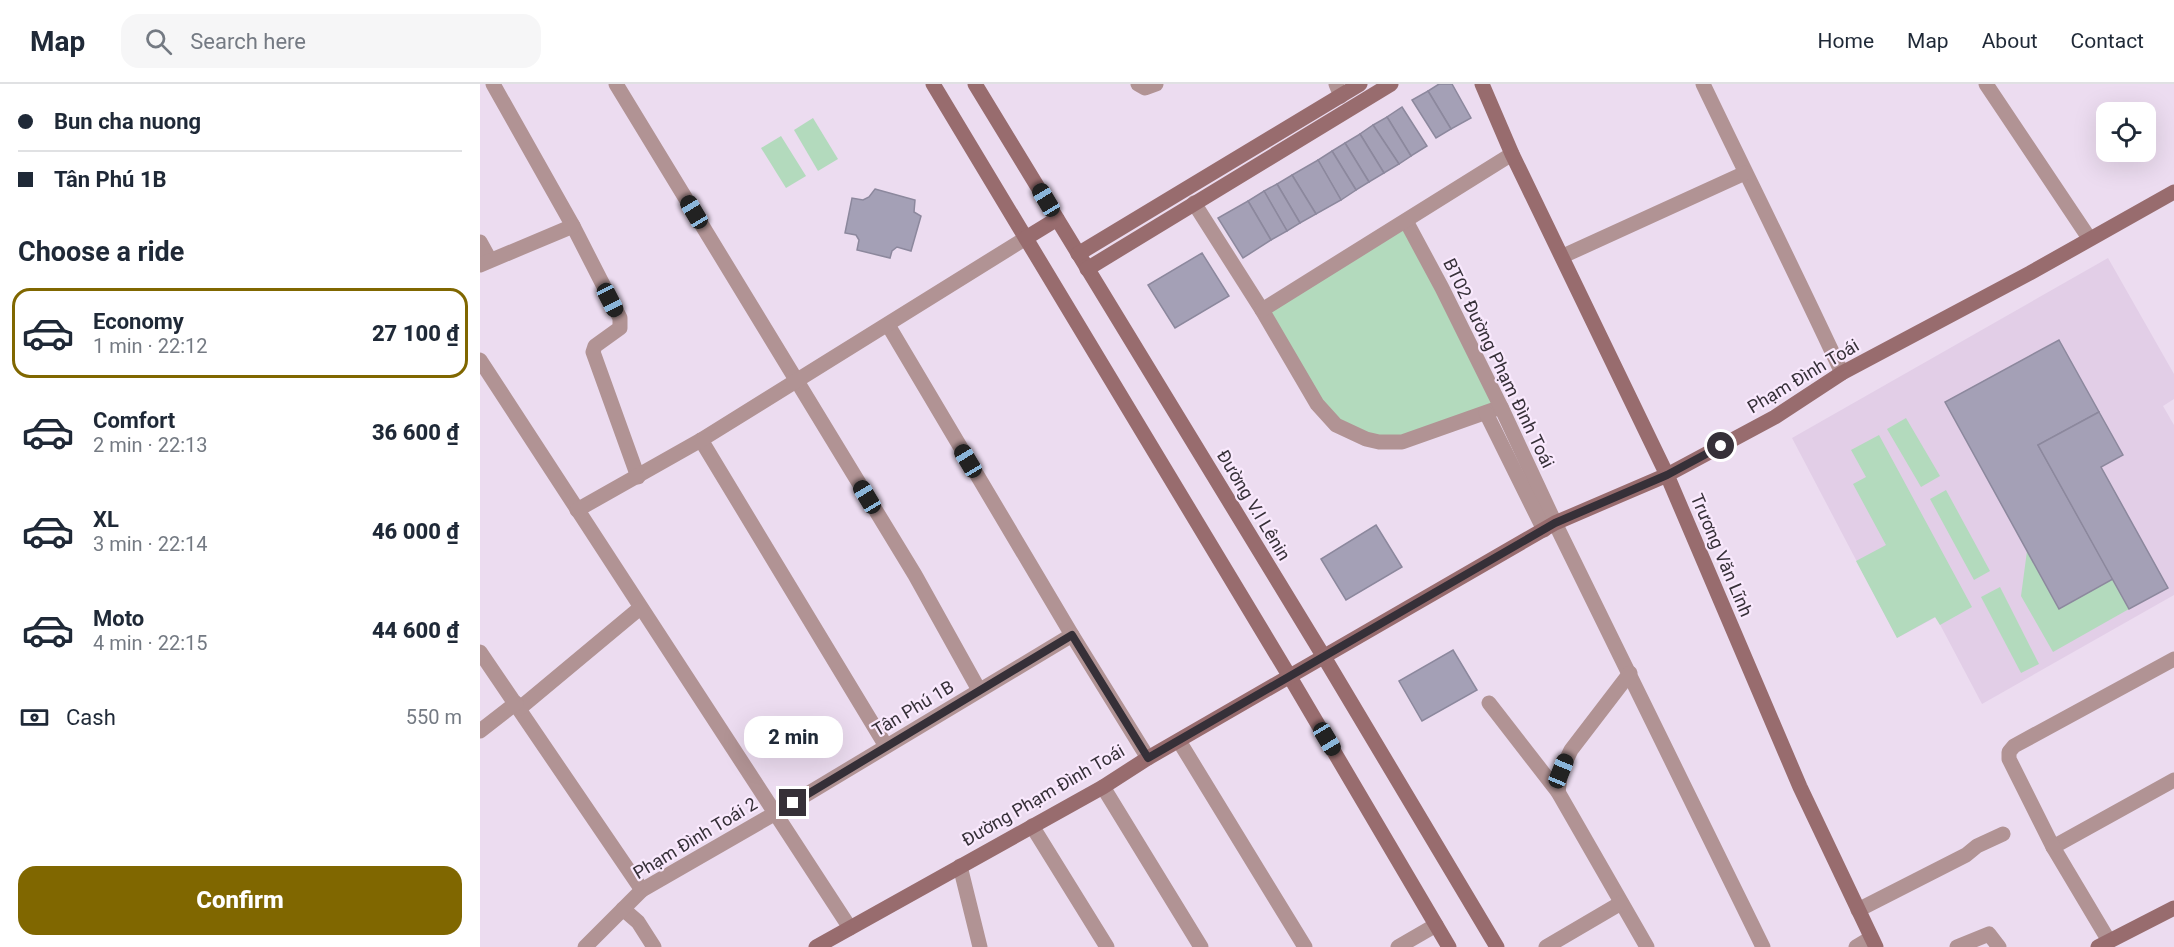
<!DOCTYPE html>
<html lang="en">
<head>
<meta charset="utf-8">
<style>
  :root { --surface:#fff; --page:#f6f6f7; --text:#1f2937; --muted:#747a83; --line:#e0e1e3; --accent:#806700 }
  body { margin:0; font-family:Roboto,sans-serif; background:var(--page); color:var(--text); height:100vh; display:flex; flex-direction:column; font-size:22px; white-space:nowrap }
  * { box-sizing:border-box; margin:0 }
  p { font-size:20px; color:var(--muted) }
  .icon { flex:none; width:33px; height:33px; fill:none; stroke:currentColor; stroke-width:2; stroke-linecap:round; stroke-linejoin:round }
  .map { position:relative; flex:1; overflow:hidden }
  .drawer { display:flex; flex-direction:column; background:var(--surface); width:480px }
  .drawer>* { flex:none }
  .banner { display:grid; align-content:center; height:132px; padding:0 18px; background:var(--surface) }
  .controls { position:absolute; left:1616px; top:18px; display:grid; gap:12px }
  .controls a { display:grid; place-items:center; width:60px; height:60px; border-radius:12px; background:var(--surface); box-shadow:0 6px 24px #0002; font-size:30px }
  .end { position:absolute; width:27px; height:27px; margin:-14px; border:8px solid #363038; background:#fff; box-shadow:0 0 0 3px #fff }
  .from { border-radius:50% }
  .bubble { position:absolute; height:42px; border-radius:18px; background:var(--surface); box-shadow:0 6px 24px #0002; font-size:20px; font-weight:800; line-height:42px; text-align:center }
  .car { position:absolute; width:18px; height:36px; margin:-18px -9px; border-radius:8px; box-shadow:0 0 4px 2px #0007; background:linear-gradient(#222 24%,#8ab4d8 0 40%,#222 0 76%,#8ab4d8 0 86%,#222 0) }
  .banner b { display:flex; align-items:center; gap:21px; height:57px; font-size:22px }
  .banner b+b { border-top:2px solid var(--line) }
  .banner i { width:15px; height:15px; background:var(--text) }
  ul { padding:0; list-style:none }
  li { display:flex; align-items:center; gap:18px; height:90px; margin:0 12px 9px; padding:0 6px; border:3px solid transparent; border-radius:18px }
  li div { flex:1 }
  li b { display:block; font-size:22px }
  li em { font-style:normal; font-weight:800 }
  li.on { border-color:var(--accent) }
  li>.icon { width:54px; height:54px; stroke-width:1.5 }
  h2 { padding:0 18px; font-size:27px; line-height:72px }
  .pay { display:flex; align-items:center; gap:15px; height:66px; padding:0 18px; font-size:22px }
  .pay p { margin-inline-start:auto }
  .cta { display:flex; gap:12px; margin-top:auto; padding:12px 18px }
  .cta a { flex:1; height:69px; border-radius:18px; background:var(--accent); color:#fff; font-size:24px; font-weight:800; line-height:69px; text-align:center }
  header { display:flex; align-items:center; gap:36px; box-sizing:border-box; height:84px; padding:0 30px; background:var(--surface); border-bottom:2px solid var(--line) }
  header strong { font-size:28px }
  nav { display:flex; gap:33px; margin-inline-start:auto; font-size:21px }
  .search { width:420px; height:54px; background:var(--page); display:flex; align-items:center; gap:15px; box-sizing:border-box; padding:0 21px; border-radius:18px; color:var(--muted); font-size:22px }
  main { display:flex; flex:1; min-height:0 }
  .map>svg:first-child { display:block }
  .built { fill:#e2cee7 }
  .green { fill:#b3dabd }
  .building { fill:#a4a0b6; stroke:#8c889d; stroke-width:1.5 }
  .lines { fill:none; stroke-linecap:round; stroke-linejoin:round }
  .street { stroke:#b19394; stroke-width:15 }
  .secondary { stroke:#986c6e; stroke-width:15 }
  .route { stroke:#363038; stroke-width:8 }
  .labels { text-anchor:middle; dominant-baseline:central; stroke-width:4.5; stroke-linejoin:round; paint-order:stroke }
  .street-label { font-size:18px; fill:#363038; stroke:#f9e9fd }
</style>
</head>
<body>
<header>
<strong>Map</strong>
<div class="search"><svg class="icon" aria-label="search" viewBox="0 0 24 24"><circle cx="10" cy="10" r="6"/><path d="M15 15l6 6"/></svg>Search here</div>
<nav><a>Home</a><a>Map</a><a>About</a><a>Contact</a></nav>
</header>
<main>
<section class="drawer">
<div class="banner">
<b><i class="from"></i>Bun cha nuong</b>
<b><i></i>Tân Phú 1B</b>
</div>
<h2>Choose a ride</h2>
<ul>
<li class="on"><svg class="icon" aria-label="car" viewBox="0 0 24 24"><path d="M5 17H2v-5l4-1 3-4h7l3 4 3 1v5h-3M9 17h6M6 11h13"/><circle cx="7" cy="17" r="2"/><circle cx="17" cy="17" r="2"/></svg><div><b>Economy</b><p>1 min · 22:12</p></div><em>27 100 ₫</em></li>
<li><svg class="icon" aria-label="car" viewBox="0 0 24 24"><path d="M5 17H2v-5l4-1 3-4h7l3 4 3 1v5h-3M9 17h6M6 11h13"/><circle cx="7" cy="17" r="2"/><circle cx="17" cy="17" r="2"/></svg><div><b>Comfort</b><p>2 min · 22:13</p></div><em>36 600 ₫</em></li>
<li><svg class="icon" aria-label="car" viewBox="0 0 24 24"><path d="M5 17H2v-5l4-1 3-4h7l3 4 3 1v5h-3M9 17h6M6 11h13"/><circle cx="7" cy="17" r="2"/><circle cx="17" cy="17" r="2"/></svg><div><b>XL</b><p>3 min · 22:14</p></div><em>46 000 ₫</em></li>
<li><svg class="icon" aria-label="car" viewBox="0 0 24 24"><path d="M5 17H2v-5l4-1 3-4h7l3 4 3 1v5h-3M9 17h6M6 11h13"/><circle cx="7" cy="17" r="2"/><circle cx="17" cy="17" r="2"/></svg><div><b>Moto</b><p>4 min · 22:15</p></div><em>44 600 ₫</em></li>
</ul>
<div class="pay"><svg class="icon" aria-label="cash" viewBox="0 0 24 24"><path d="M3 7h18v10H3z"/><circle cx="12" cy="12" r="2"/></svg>Cash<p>550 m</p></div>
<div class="cta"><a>Confirm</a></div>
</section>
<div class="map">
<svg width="1694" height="863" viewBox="0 0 1694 863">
  <rect width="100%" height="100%" fill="#ecdcf0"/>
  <polygon class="built" points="1628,174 1694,290 1694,315 1683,322 1694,341 1694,511 1502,620 1456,533 1417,554 1312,354"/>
  <g class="green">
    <polygon points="333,34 358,75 338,87 314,46"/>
    <polygon points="301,52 326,92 306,104 281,64"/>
    <polygon points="926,137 1021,323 922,358 856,341 782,226"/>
    <polygon points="1426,334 1460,392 1441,403 1407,345"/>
    <polygon points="1399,351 1492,523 1460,541 1455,533 1417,554 1376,477 1406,461 1373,400 1386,393 1371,366"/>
    <polygon points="1466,406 1510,487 1494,496 1450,415"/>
    <polygon points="1547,467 1579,524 1633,495 1649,525 1573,568 1541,512"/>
    <polygon points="1520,503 1559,580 1541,589 1501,513"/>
  </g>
  <g class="building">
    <polygon points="959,0 972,0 991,34 971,45 948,7"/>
    <polygon points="948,7 971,45 956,54 932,16"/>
    <polygon points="922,23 947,62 931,72 907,33"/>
    <polygon points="907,33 931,72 919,80 893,41"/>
    <polygon points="893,41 919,80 904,89 880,50"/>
    <polygon points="880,50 904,89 889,98 865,59"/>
    <polygon points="865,59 889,98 876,106 852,67"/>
    <polygon points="852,67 876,106 861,116 838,76"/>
    <polygon points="838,76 861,116 836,130 812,91"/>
    <polygon points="812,91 836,130 820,139 797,100"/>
    <polygon points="797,100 820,139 807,147 784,107"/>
    <polygon points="395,105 435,116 434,128 441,132 431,167 417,163 412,167 410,174 377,166 379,156 376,151 365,149 372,114 383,116 389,113"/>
    <polygon points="784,107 807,147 791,156 768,117"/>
    <polygon points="768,117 791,156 763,174 738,134"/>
    <polygon points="722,169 749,212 695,244 668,201"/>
    <polygon points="1579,256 1619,328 1558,361 1633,495 1579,525 1465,318"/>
    <polygon points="1619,328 1643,371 1621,383 1688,504 1649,525 1558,361"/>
    <polygon points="896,441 922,483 866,516 841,475"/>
    <polygon points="973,566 997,606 942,637 919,597"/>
  </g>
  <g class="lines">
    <g class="street">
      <polyline points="13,0 93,142 140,234 140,244 115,262 113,268 158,393"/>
      <polyline points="136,0 435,491 499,606"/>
      <polyline points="658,0 665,4 676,0"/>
      <polyline points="856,0 861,12"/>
      <path d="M1223,0c46,96 94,192 139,289"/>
      <polyline points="1506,0 1609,154"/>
      <polyline points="714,119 782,226 837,320 856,341 886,355 899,358 922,358 1021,323"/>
      <polyline points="926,137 962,204 1021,323 1075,439 1283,863"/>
      <polyline points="0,158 10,176"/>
      <polyline points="1083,172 1265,89"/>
      <polyline points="0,181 93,142"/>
      <polyline points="782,226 1032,70"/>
      <polyline points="408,241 592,551 668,674"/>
      <polyline points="0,276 370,844"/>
      <polyline points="1006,329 1064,446"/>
      <polyline points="221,356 406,662"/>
      <polyline points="97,426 221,356 546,154"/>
      <polyline points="0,568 162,806"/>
      <polyline points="1009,619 1078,708 1167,863"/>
      <polyline points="40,624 160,524"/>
      <polyline points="0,647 36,619"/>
      <polyline points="699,657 825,863"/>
      <polyline points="623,703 721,863"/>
      <polyline points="1078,708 1081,687 1091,666 1150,589"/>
      <polyline points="552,742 627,863"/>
      <polyline points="1573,763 1694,696"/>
      <polyline points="480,782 500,863"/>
      <polyline points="143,825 158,838 174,863"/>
      <polyline points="1378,826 1486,771 1497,762 1523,750"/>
      <polyline points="1629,857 1573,763 1529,675 1529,668 1534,662 1694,575"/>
      <polyline points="105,863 162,806 294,730 592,551"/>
      <polyline points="918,863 956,841"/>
      <polyline points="1066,863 1141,819"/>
      <polyline points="1376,863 1391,854"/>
      <polyline points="1477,863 1509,850 1519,863"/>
    </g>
    <g class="secondary">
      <polyline points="453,0 810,593 969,863"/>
      <polyline points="495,0 844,573 1017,863"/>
      <polyline points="1002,0 1032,70 1187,391 1320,703 1396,863"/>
      <polyline points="546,154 577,135"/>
      <polyline points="598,170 880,0"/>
      <polyline points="607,185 911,0"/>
      <polyline points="336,863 623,703 668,674 1075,439 1187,391 1295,333 1362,289 1550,189 1694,108"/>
      <polyline points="1618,863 1694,824"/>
    </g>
  </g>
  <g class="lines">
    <polyline class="route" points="313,719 592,551 668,674 1075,439 1187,391 1241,362"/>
  </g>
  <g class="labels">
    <g class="street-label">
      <text transform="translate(1019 279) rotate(64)">BT02 Đường Phạm Đình Toái</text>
      <text transform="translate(1323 292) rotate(-31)">Phạm Đình Toái</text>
      <text transform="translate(774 421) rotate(59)">Đường V.I Lênin</text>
      <text transform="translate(1242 471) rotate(67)">Trương Văn Lĩnh</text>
      <text transform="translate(433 624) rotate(-31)">Tân Phú 1B</text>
      <text transform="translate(563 711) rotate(-30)">Đường Phạm Đình Toái</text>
      <text transform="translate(215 754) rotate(-31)">Phạm Đình Toái 2</text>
    </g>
  </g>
</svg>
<div class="controls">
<a><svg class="icon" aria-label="locate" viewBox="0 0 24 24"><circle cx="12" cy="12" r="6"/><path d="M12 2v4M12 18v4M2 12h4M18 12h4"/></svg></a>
</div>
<i class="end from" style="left:1241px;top:362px"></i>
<i class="end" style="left:313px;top:719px"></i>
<div class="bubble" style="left:264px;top:632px;width:99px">2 min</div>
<i class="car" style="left:566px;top:116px;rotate:329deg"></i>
<i class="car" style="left:214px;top:128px;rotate:329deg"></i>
<i class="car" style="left:130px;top:216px;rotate:153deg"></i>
<i class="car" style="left:488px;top:377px;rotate:329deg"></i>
<i class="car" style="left:387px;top:413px;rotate:329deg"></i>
<i class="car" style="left:847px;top:655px;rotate:149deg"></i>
<i class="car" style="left:1081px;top:687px;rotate:22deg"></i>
</div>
</main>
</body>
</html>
